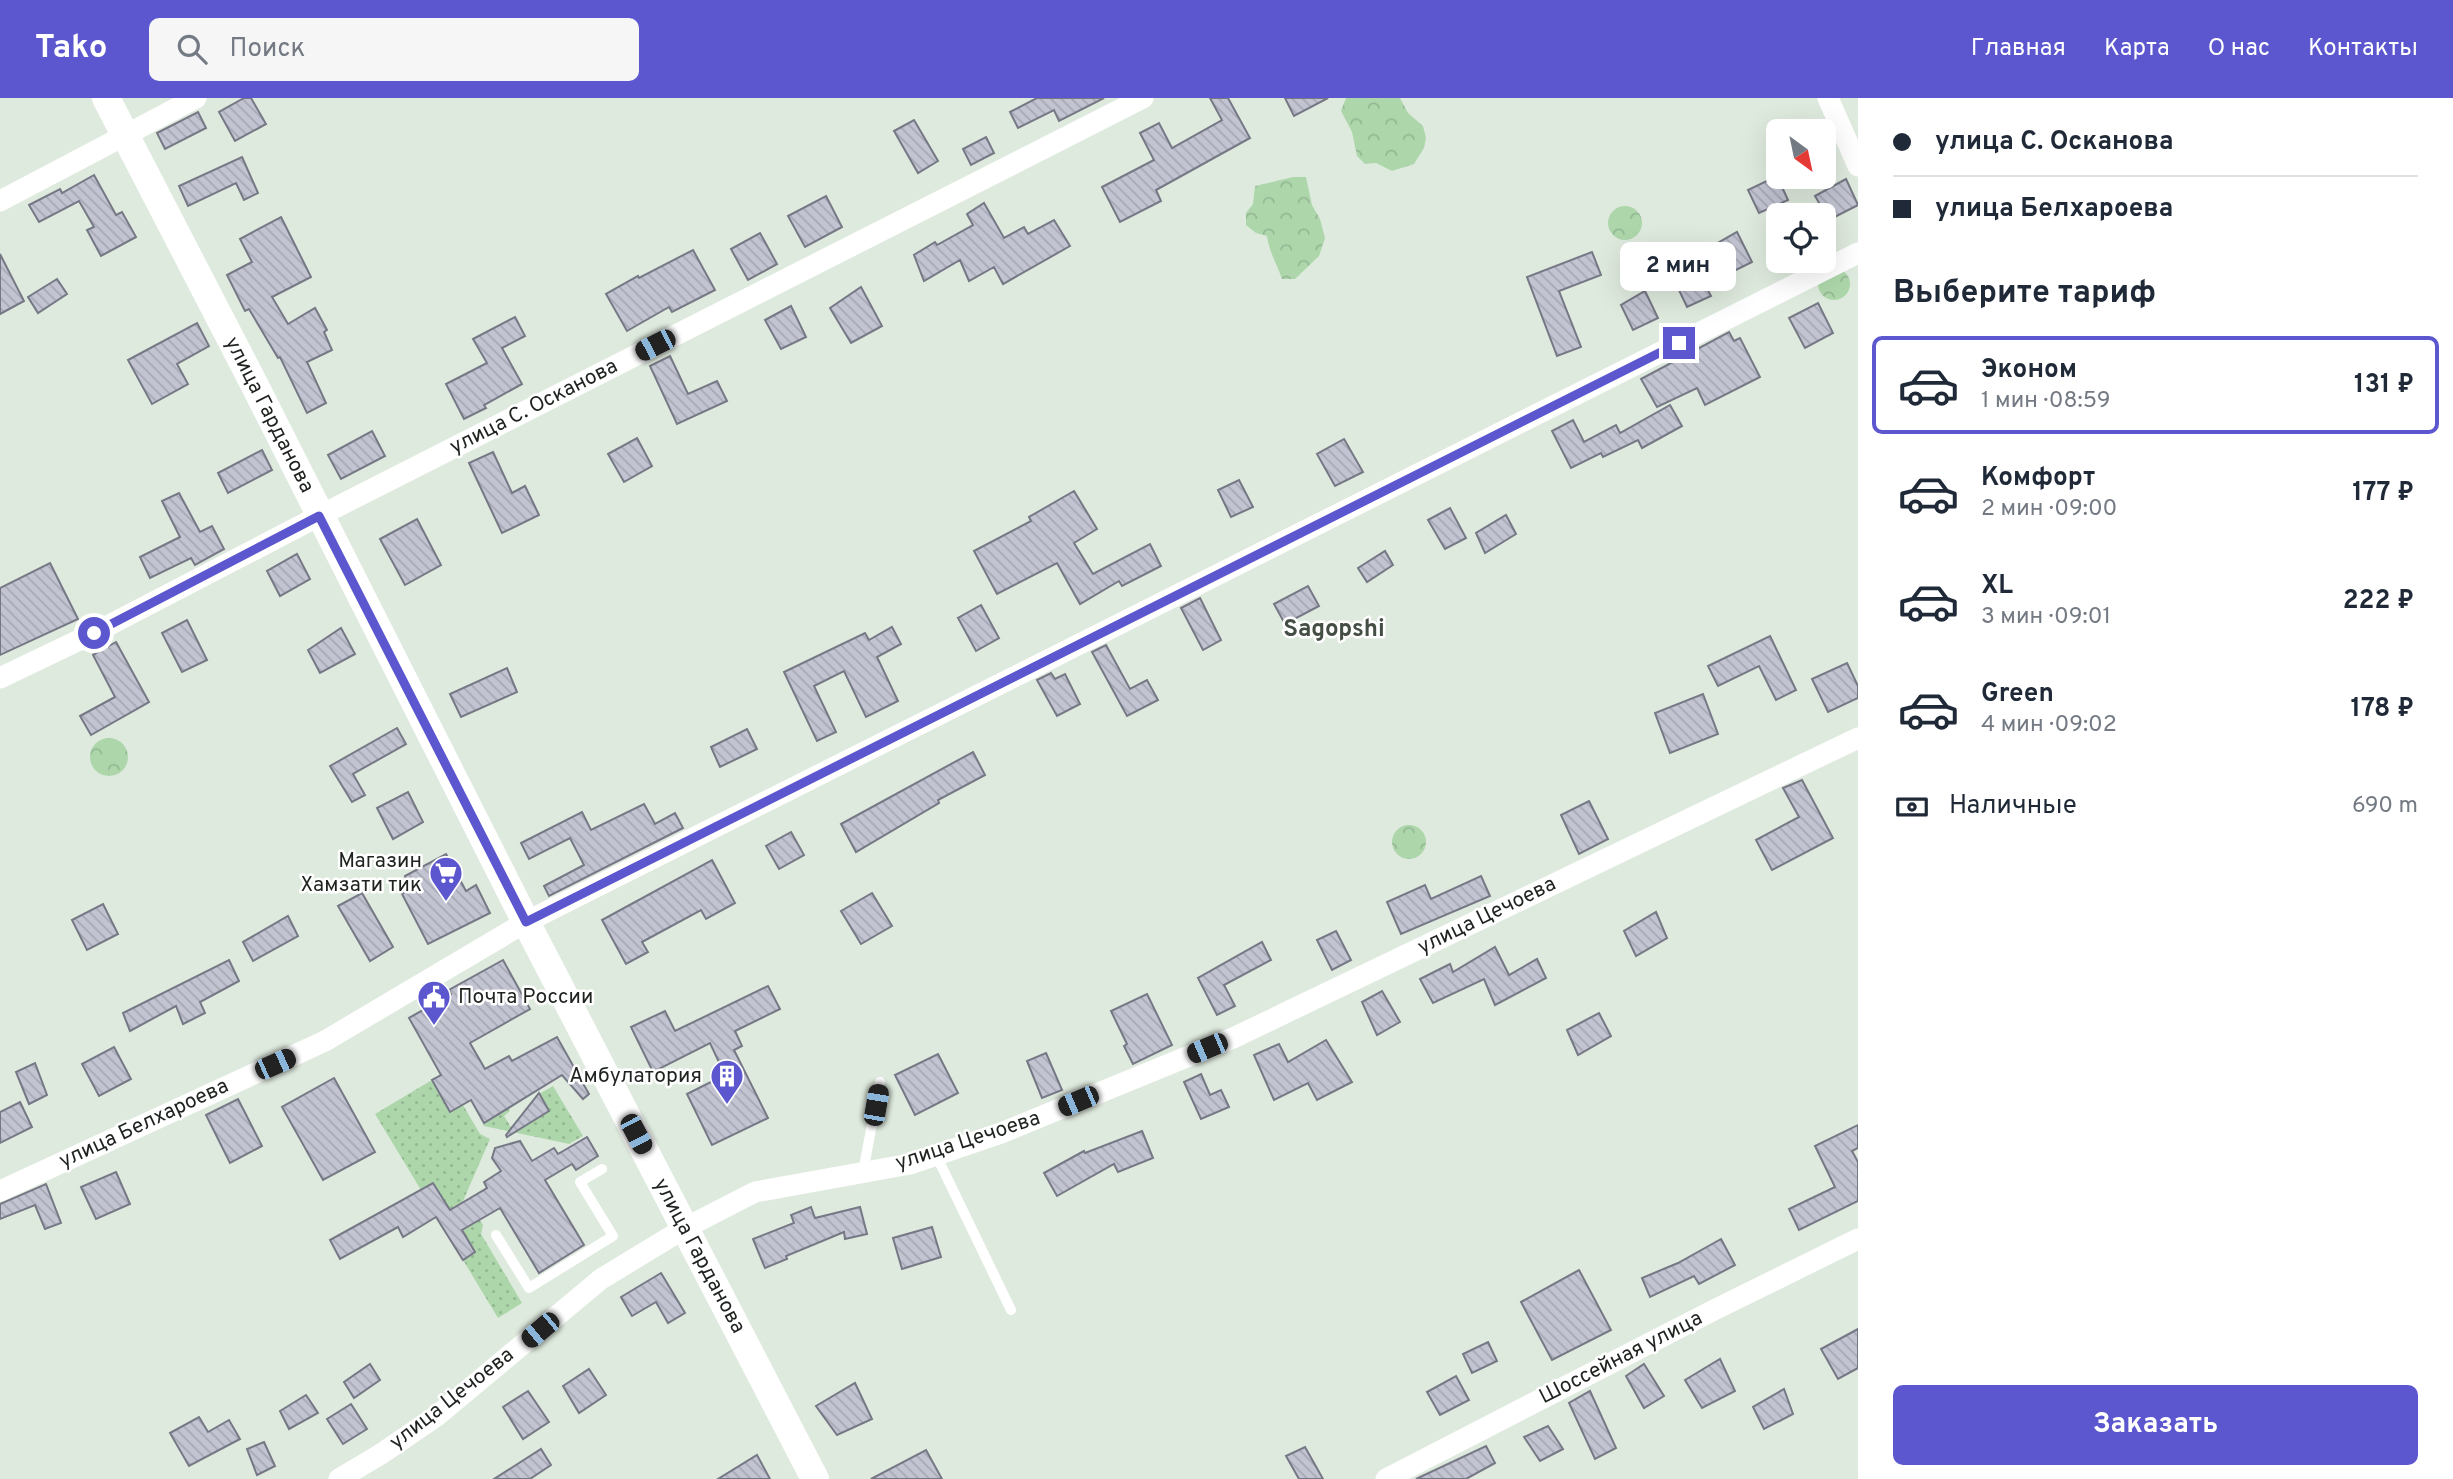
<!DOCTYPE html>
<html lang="ru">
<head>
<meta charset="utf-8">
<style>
  :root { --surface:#fff; --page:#f6f6f7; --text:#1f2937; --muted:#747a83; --line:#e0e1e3; --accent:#5c57cf }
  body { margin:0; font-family:Overpass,sans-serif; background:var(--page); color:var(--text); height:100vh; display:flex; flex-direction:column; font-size:26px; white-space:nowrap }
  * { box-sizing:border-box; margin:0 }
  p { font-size:23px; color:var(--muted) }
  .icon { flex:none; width:38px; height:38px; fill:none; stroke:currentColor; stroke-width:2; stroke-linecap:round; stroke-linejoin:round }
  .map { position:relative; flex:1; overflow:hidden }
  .details { display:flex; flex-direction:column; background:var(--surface); width:595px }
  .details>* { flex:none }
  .top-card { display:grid; align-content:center; height:154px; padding:0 35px; background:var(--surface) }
  .needle { width:46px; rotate:147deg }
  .buttons { position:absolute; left:1766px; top:21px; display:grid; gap:14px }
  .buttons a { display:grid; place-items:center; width:70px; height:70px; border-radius:10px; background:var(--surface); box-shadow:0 7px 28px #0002; font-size:35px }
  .end { position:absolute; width:32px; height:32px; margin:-16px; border:9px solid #5c57cf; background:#fff; box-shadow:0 0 0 4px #fff }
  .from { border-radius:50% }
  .bubble { position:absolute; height:49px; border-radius:10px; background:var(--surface); box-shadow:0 7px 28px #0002; font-size:23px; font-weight:700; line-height:49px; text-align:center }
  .car { position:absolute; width:21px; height:42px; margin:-21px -10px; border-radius:9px; box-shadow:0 0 5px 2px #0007; background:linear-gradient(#222 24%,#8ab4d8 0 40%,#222 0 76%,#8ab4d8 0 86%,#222 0) }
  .top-card b { display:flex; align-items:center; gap:24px; height:66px; font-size:26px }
  .top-card b+b { border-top:2px solid var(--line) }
  .top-card i { width:18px; height:18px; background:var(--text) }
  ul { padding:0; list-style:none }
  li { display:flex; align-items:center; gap:21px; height:98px; margin:0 14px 10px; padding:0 21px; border:4px solid transparent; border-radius:10px }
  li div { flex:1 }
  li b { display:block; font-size:26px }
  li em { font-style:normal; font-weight:700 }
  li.active { border-color:var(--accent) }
  li>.icon { width:63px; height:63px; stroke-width:1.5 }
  h2 { padding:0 35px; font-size:32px; line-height:84px }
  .pay { display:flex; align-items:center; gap:18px; height:77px; padding:0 35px; font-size:26px }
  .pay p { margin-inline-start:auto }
  .button { display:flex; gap:14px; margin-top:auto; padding:14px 35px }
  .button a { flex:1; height:80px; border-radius:10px; background:var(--accent); color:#fff; font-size:28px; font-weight:700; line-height:80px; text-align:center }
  header { display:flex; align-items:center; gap:42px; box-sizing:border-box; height:98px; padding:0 35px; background:var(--accent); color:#fff }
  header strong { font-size:33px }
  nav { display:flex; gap:38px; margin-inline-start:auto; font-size:24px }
  .search { width:490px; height:63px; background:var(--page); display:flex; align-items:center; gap:18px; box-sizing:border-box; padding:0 24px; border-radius:10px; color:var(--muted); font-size:26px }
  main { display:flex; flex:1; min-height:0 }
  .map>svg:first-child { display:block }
  .grass { fill:url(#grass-dots) }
  .forest { fill:url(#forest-crowns) }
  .building { fill:url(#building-back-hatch); stroke:#767885; stroke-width:2 }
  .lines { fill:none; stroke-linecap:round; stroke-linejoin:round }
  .service { stroke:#fff; stroke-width:10 }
  .minor { stroke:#fff; stroke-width:21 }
  .tertiary { stroke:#fff; stroke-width:28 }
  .route { stroke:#5c57cf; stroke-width:9 }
  .labels { text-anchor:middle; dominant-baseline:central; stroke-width:5; stroke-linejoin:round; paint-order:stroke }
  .street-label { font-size:21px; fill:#1f231f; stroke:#fff }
  .poi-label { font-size:21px; fill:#1f231f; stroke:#fff; text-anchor:end }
  .quarter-label { font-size:24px; font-weight:bold; fill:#444e44; stroke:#fff }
</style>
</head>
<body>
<header>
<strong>Tako</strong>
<div class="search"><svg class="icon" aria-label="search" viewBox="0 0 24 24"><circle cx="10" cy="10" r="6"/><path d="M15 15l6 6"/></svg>Поиск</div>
<nav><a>Главная</a><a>Карта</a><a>О нас</a><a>Контакты</a></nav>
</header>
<main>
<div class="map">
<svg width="1858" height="1381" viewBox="0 0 1858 1381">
  <defs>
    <pattern id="grass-dots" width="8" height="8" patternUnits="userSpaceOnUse" patternTransform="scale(1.75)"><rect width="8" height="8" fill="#add7ab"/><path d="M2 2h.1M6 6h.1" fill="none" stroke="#94b893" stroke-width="1.8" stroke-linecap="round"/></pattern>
    <pattern id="forest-crowns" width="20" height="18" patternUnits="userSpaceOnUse" patternTransform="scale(1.75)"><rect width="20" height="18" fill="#add7ab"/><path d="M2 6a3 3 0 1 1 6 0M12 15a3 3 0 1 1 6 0" fill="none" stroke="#94b893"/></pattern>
    <pattern id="building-back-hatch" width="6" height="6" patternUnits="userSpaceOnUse" patternTransform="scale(1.75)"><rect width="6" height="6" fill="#c2c4d2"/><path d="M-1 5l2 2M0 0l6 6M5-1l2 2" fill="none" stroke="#a6a8b4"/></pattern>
  </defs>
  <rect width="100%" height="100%" fill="#dfeade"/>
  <g class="grass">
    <polygon points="432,982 450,1014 463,1007 480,1036 490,1041 460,1110 452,1115 433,1085 421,1092 375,1016"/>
    <polygon points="553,988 583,1038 569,1046 484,1028 483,1027 508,1010 510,1013 504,1018 514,1034 549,1013 539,996"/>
    <polygon points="477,1118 483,1127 481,1136 522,1205 498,1220 463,1162 475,1154 456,1123"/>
  </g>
  <g class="forest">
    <polygon points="1346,0 1400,0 1408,15 1423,28 1426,40 1424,50 1414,66 1392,73 1376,65 1365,66 1357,58 1352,34 1341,13"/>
    <path d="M1293,79h13l6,28 8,14 5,19 -6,18 -24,23h-13c-5,-15 -13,-27 -15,-43l-11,-3 -10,-8v-12l7,-9 2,-18z"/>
    <circle cx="1625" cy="125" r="17"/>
    <circle cx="1834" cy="186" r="16"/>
    <circle cx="109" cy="659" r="19"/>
    <circle cx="1409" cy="744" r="17"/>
  </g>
  <g class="building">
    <polygon points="244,0 251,0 266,26 235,43 219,14"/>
    <polygon points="1037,0 1104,0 1059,23 1054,12 1018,30 1010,14"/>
    <polygon points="1210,0 1228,0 1250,40 1156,92 1161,103 1120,124 1102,89 1154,62 1140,35 1159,25 1172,50 1222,22"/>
    <polygon points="1285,0 1328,0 1294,18"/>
    <polygon points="198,14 206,30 165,51 157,35"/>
    <polygon points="914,22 938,63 918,75 894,33"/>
    <polygon points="986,39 994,55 971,67 963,51"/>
    <polygon points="242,59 258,95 244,102 236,85 188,108 179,88"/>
    <polygon points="94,77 116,117 122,114 136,139 101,158 87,132 94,129 79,103 39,124 29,107 60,91 62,95"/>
    <polygon points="1777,78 1788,102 1759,115 1748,92"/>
    <polygon points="1846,81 1858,107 1829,122 1815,98"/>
    <polygon points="826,98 842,129 805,149 788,118"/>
    <polygon points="984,105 1004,140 1024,129 1028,136 1054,122 1070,148 1003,186 994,169 969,183 960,162 924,183 914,157 935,144 937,147 973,127 967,116"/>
    <polygon points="281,119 311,179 272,199 288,226 315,210 327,232 324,234 332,252 307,264 326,305 307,315 280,259 278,260 249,211 245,213 227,177 252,164 240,141"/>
    <polygon points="1737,134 1752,164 1730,175 1716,146"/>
    <polygon points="760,135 777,166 748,182 731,151"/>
    <polygon points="693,152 715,192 672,214 669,209 627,233 606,196 638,178 639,180"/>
    <polygon points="1592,154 1601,177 1559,193 1581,249 1557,258 1527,179"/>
    <polygon points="0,156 24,203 0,216"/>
    <polygon points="1691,160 1711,198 1687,209 1669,171"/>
    <polygon points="57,181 67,196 38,215 28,199"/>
    <polygon points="861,189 882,228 851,245 830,210"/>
    <polygon points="1645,193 1658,220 1633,232 1621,207"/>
    <polygon points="1818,205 1833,235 1805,250 1789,220"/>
    <polygon points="791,208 806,239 781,251 765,222"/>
    <polygon points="515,219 525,238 502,250 522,286 484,307 486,310 464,321 446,286 487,265 473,241"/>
    <polygon points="197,225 209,248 177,266 188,286 152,306 128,262"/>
    <polygon points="1729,234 1734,243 1740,240 1760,279 1705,307 1697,290 1657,309 1641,281"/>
    <polygon points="670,258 688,296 717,283 727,303 677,326 650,268"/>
    <polygon points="1670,307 1682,328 1642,350 1638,342 1603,359 1601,355 1571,370 1552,333 1573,322 1584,344 1616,327 1620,335"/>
    <polygon points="372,333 385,358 341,381 328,357"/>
    <polygon points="637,340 652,368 624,384 608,356"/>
    <polygon points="1344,341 1363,374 1335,388 1317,356"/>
    <polygon points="262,352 272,372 228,395 218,375"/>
    <polygon points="493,354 512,395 525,388 539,417 502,435 469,365"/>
    <polygon points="1239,382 1253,409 1231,419 1218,392"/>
    <polygon points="1074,393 1097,431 1074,445 1093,476 1150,446 1161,468 1122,488 1119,483 1080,506 1057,465 997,496 974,453 1031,423 1029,419"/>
    <polygon points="179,395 200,434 212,428 224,451 195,467 191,460 150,480 140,459 180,439 162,403"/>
    <polygon points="1450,410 1466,440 1445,451 1428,422"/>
    <polygon points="1506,417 1516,436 1485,455 1476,435"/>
    <polygon points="417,421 441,467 405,487 380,441"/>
    <polygon points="1385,453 1393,467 1367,484 1358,470"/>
    <polygon points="297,456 310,481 280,498 267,473"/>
    <polygon points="50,465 78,521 0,557 0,490"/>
    <polygon points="1308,488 1319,508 1285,526 1274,506"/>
    <polygon points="1200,500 1221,542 1203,552 1181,510"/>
    <polygon points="981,507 999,540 976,553 958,520"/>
    <polygon points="187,522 207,562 182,574 162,535"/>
    <polygon points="892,529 901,546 877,559 898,603 866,619 844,573 814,588 836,634 817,643 784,574 865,535 869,542"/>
    <polygon points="341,530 355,556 320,575 308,552"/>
    <polygon points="1770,538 1796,592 1776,602 1759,568 1718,588 1708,568"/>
    <polygon points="116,544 149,604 91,637 80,618 115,599 93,557"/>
    <polygon points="1106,547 1130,591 1147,582 1158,602 1127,618 1092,554"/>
    <polygon points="1847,565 1858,588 1858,600 1828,614 1812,581"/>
    <polygon points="507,570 517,594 461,619 450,596"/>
    <polygon points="1051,575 1055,581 1065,576 1080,606 1057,618 1037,582"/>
    <polygon points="1703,596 1718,636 1670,655 1655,615"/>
    <polygon points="397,630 406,646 353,676 365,697 352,704 330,668"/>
    <polygon points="747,631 757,651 720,669 711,649"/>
    <polygon points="973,654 985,677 938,702 939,705 856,754 841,726"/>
    <polygon points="1802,682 1833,740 1772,772 1756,742 1799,719 1783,690"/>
    <polygon points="408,694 423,724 393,741 377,710"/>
    <polygon points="1589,703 1608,741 1579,756 1561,717"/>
    <polygon points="644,706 655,726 675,715 683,730 549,798 544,788 584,767 570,740 529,761 521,745 582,714 591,732"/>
    <polygon points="791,734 804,757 779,771 766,748"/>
    <polygon points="446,756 466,793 476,787 490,815 428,846 402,796 411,791 405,778"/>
    <polygon points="712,762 735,805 706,821 701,812 642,844 648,854 626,866 602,822"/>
    <polygon points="1481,778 1490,798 1401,836 1387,804 1425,787 1431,801"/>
    <polygon points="362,795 393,849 370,863 338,808"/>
    <polygon points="872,795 892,828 861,846 841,813"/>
    <polygon points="103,806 118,836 87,852 72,822"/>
    <polygon points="1656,814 1667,840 1636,858 1624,833"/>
    <polygon points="288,818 298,838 253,863 243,844"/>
    <polygon points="1336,833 1351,862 1332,872 1317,842"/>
    <polygon points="1262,844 1271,862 1224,887 1235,908 1217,917 1198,880"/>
    <polygon points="1495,849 1509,877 1537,861 1546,880 1495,907 1484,881 1433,905 1420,881 1450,866 1453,874"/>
    <polygon points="229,862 239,883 200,904 205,915 183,926 176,908 130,933 123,915"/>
    <polygon points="503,862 530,911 470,945 485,971 509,958 512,963 557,939 589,996 583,1001 562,977 484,1025 471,1002 450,1014 432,982 441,977 409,920 451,896 449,892"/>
    <polygon points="768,888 780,911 735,933 742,948 734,952 768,1020 712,1047 687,996 725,977 710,945 653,974 631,929 665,913 675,933"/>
    <polygon points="1382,893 1400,924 1377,937 1362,904"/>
    <polygon points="1147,896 1172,947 1133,966 1124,948 1127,946 1111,913"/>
    <polygon points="1599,915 1611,938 1578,957 1567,932"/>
    <polygon points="1326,942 1352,984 1317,1002 1308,985 1274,1002 1254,957 1279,946 1288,964"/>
    <polygon points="114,949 131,981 99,998 82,966"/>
    <polygon points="1046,955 1062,992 1042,1000 1027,963"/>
    <polygon points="938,956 958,995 915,1017 895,977"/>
    <polygon points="35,965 47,997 29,1006 16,974"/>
    <polygon points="1201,976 1210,997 1221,992 1229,1009 1201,1021 1184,984"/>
    <polygon points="334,980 375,1054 323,1082 282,1009"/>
    <polygon points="539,995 549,1013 507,1039 506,1037"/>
    <polygon points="238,1001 262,1048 230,1065 206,1017"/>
    <polygon points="20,1004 32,1029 0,1045 0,1014"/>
    <polygon points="1858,1027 1858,1050 1852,1053 1858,1064 1858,1103 1799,1132 1789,1111 1835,1089 1815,1048"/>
    <polygon points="1142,1033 1153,1060 1118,1074 1114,1066 1057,1098 1044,1075 1084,1053 1085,1055"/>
    <polygon points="587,1039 598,1058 576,1072 572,1066 545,1082 584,1147 539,1175 500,1110 462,1132 475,1154 463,1162 436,1119 403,1139 398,1129 340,1161 330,1142 433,1085 450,1112 487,1090 484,1084 501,1073 492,1060 495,1050 520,1043 532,1063 554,1050 558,1056"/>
    <polygon points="116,1074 130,1106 96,1121 81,1089"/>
    <polygon points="46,1086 61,1125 45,1131 35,1107 0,1121 0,1106"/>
    <polygon points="811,1109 815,1120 860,1109 867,1136 845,1141 844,1134 786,1158 787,1161 765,1170 753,1141 794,1125 791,1117"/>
    <polygon points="932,1129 941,1159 902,1171 893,1140"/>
    <polygon points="1721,1141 1735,1167 1699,1186 1694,1178 1650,1199 1642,1180 1678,1165"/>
    <polygon points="1579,1172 1611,1232 1552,1262 1521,1204"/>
    <polygon points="661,1175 685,1215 668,1225 656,1204 632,1218 621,1199"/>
    <polygon points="1858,1231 1858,1270 1838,1281 1821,1251"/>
    <polygon points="1488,1244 1497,1263 1472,1275 1463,1256"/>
    <polygon points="1720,1261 1735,1293 1702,1310 1685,1282"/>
    <polygon points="370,1266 380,1282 354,1300 344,1284"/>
    <polygon points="1644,1266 1664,1298 1644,1310 1626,1278"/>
    <polygon points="589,1271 606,1297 579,1315 563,1288"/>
    <polygon points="1456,1278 1469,1302 1440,1317 1427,1294"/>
    <polygon points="855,1285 872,1321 837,1337 816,1308"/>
    <polygon points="1784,1291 1793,1316 1764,1331 1753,1309"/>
    <polygon points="528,1293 549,1324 523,1341 503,1309"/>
    <polygon points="1590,1293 1616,1350 1595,1361 1569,1305"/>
    <polygon points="306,1297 318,1315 289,1331 280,1313"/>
    <polygon points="351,1306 367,1331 343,1346 327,1321"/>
    <polygon points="199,1319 208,1334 229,1322 240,1341 189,1368 170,1335"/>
    <polygon points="1548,1328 1563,1351 1540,1363 1524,1339"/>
    <polygon points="264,1344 275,1368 257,1377 247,1351"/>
    <polygon points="1486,1348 1495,1365 1466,1381 1416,1381"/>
    <polygon points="1305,1349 1323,1381 1299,1381 1286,1358"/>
    <polygon points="541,1351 551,1367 530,1381 494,1381"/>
    <polygon points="926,1352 942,1381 871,1381"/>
    <polygon points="757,1357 770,1381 718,1381"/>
  </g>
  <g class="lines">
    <g class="service">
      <polyline points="936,1057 1011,1212"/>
      <polyline points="863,1074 880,984"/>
      <polyline points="496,1137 529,1190 613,1138 580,1084 602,1071"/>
    </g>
    <g class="minor">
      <polyline points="1828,0 1858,68"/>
      <polyline points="0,103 196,0"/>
      <polyline points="0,580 94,535 319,418 1143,0"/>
      <polyline points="0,1093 325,943 526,824 1858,155"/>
      <polyline points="339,1381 381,1356 438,1317 601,1181 685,1130 755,1094 910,1066 1001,1035 1233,940 1858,640"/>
      <polyline points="1386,1381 1714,1212 1858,1141"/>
    </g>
    <polyline class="tertiary" points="106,0 253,284 526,824 815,1381"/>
  </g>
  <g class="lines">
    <polyline class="route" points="94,535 319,418 526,824 1679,245"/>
  </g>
  <defs>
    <symbol id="supermarket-pin" viewBox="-11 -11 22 30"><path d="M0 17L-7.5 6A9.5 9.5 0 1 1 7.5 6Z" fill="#5c57cf" stroke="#fff"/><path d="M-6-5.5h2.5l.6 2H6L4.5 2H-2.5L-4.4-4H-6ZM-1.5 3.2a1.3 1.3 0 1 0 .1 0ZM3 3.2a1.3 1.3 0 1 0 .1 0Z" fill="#fff"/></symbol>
    <symbol id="civic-pin" viewBox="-11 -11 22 30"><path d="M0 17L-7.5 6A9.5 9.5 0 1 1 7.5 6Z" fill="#5c57cf" stroke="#fff"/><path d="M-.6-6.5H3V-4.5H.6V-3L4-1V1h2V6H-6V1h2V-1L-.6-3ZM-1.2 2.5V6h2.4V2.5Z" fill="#fff"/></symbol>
    <symbol id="building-pin" viewBox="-11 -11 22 30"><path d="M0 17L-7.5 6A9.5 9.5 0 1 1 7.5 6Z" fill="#5c57cf" stroke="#fff"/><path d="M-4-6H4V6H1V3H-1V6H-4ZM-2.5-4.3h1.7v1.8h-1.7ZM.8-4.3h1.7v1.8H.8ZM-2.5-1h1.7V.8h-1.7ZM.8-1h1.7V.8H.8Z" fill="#fff"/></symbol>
  </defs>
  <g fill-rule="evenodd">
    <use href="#supermarket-pin" x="427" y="756" width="38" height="52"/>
    <use href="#civic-pin" x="415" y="880" width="38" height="52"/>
    <use href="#building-pin" x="708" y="959" width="38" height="52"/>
  </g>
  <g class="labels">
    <g class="street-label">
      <text transform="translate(534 309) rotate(-27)">улица С. Осканова</text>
      <text transform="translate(269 317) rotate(63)">улица Гарданова</text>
      <text transform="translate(1487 818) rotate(-26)">улица Цечоева</text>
      <text transform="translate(144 1026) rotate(-25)">улица Белхароева</text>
      <text transform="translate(968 1043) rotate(-18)">улица Цечоева</text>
      <text transform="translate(699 1158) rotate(62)">улица Гарданова</text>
      <text transform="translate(1621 1260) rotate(-27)">Шоссейная улица</text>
      <text transform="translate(452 1301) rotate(-38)">улица Цечоева</text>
    </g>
    <g class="poi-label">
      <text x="422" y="763">Магазин<tspan x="422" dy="24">Хамзати тик</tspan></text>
      <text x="458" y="899" text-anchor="start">Почта России</text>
      <text x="702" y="978">Амбулатория</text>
    </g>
    <g class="quarter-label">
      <text x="1334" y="532">Sagopshi</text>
    </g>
  </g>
</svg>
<div class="buttons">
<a><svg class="needle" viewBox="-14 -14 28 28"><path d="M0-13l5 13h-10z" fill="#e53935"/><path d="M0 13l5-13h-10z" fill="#747a83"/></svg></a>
<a><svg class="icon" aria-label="locate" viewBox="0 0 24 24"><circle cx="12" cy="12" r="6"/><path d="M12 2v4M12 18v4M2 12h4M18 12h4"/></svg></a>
</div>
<i class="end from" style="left:94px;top:535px"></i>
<i class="end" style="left:1679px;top:245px"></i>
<div class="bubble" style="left:1620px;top:144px;width:116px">2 мин</div>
<i class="car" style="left:655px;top:247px;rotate:243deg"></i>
<i class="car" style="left:1207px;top:950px;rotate:247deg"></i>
<i class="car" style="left:275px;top:966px;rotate:66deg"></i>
<i class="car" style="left:1078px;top:1003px;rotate:247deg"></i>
<i class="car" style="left:876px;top:1007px;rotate:10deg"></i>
<i class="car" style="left:636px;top:1036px;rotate:152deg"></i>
<i class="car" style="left:540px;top:1232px;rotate:230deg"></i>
</div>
<section class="details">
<div class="top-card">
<b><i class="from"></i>улица С. Осканова</b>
<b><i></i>улица Белхароева</b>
</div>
<h2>Выберите тариф</h2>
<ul>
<li class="active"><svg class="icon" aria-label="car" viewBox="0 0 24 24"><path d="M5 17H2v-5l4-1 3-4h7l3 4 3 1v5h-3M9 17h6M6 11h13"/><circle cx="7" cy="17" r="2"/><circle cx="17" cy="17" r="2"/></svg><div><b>Эконом</b><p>1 мин · 08:59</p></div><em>131 ₽</em></li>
<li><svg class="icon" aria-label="car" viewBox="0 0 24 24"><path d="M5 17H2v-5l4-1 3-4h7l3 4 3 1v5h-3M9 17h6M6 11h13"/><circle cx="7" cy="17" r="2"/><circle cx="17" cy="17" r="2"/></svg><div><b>Комфорт</b><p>2 мин · 09:00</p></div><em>177 ₽</em></li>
<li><svg class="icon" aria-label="car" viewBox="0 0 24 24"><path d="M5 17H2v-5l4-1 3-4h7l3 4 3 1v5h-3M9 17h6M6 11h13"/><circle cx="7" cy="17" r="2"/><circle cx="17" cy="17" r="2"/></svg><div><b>XL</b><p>3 мин · 09:01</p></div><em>222 ₽</em></li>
<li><svg class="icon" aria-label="car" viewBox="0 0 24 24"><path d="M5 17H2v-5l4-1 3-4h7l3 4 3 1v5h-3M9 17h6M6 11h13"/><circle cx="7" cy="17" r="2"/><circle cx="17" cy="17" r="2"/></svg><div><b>Green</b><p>4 мин · 09:02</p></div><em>178 ₽</em></li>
</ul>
<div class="pay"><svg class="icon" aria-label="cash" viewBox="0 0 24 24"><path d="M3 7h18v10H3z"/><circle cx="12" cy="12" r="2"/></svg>Наличные<p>690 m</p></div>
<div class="button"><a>Заказать</a></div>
</section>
</main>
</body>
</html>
